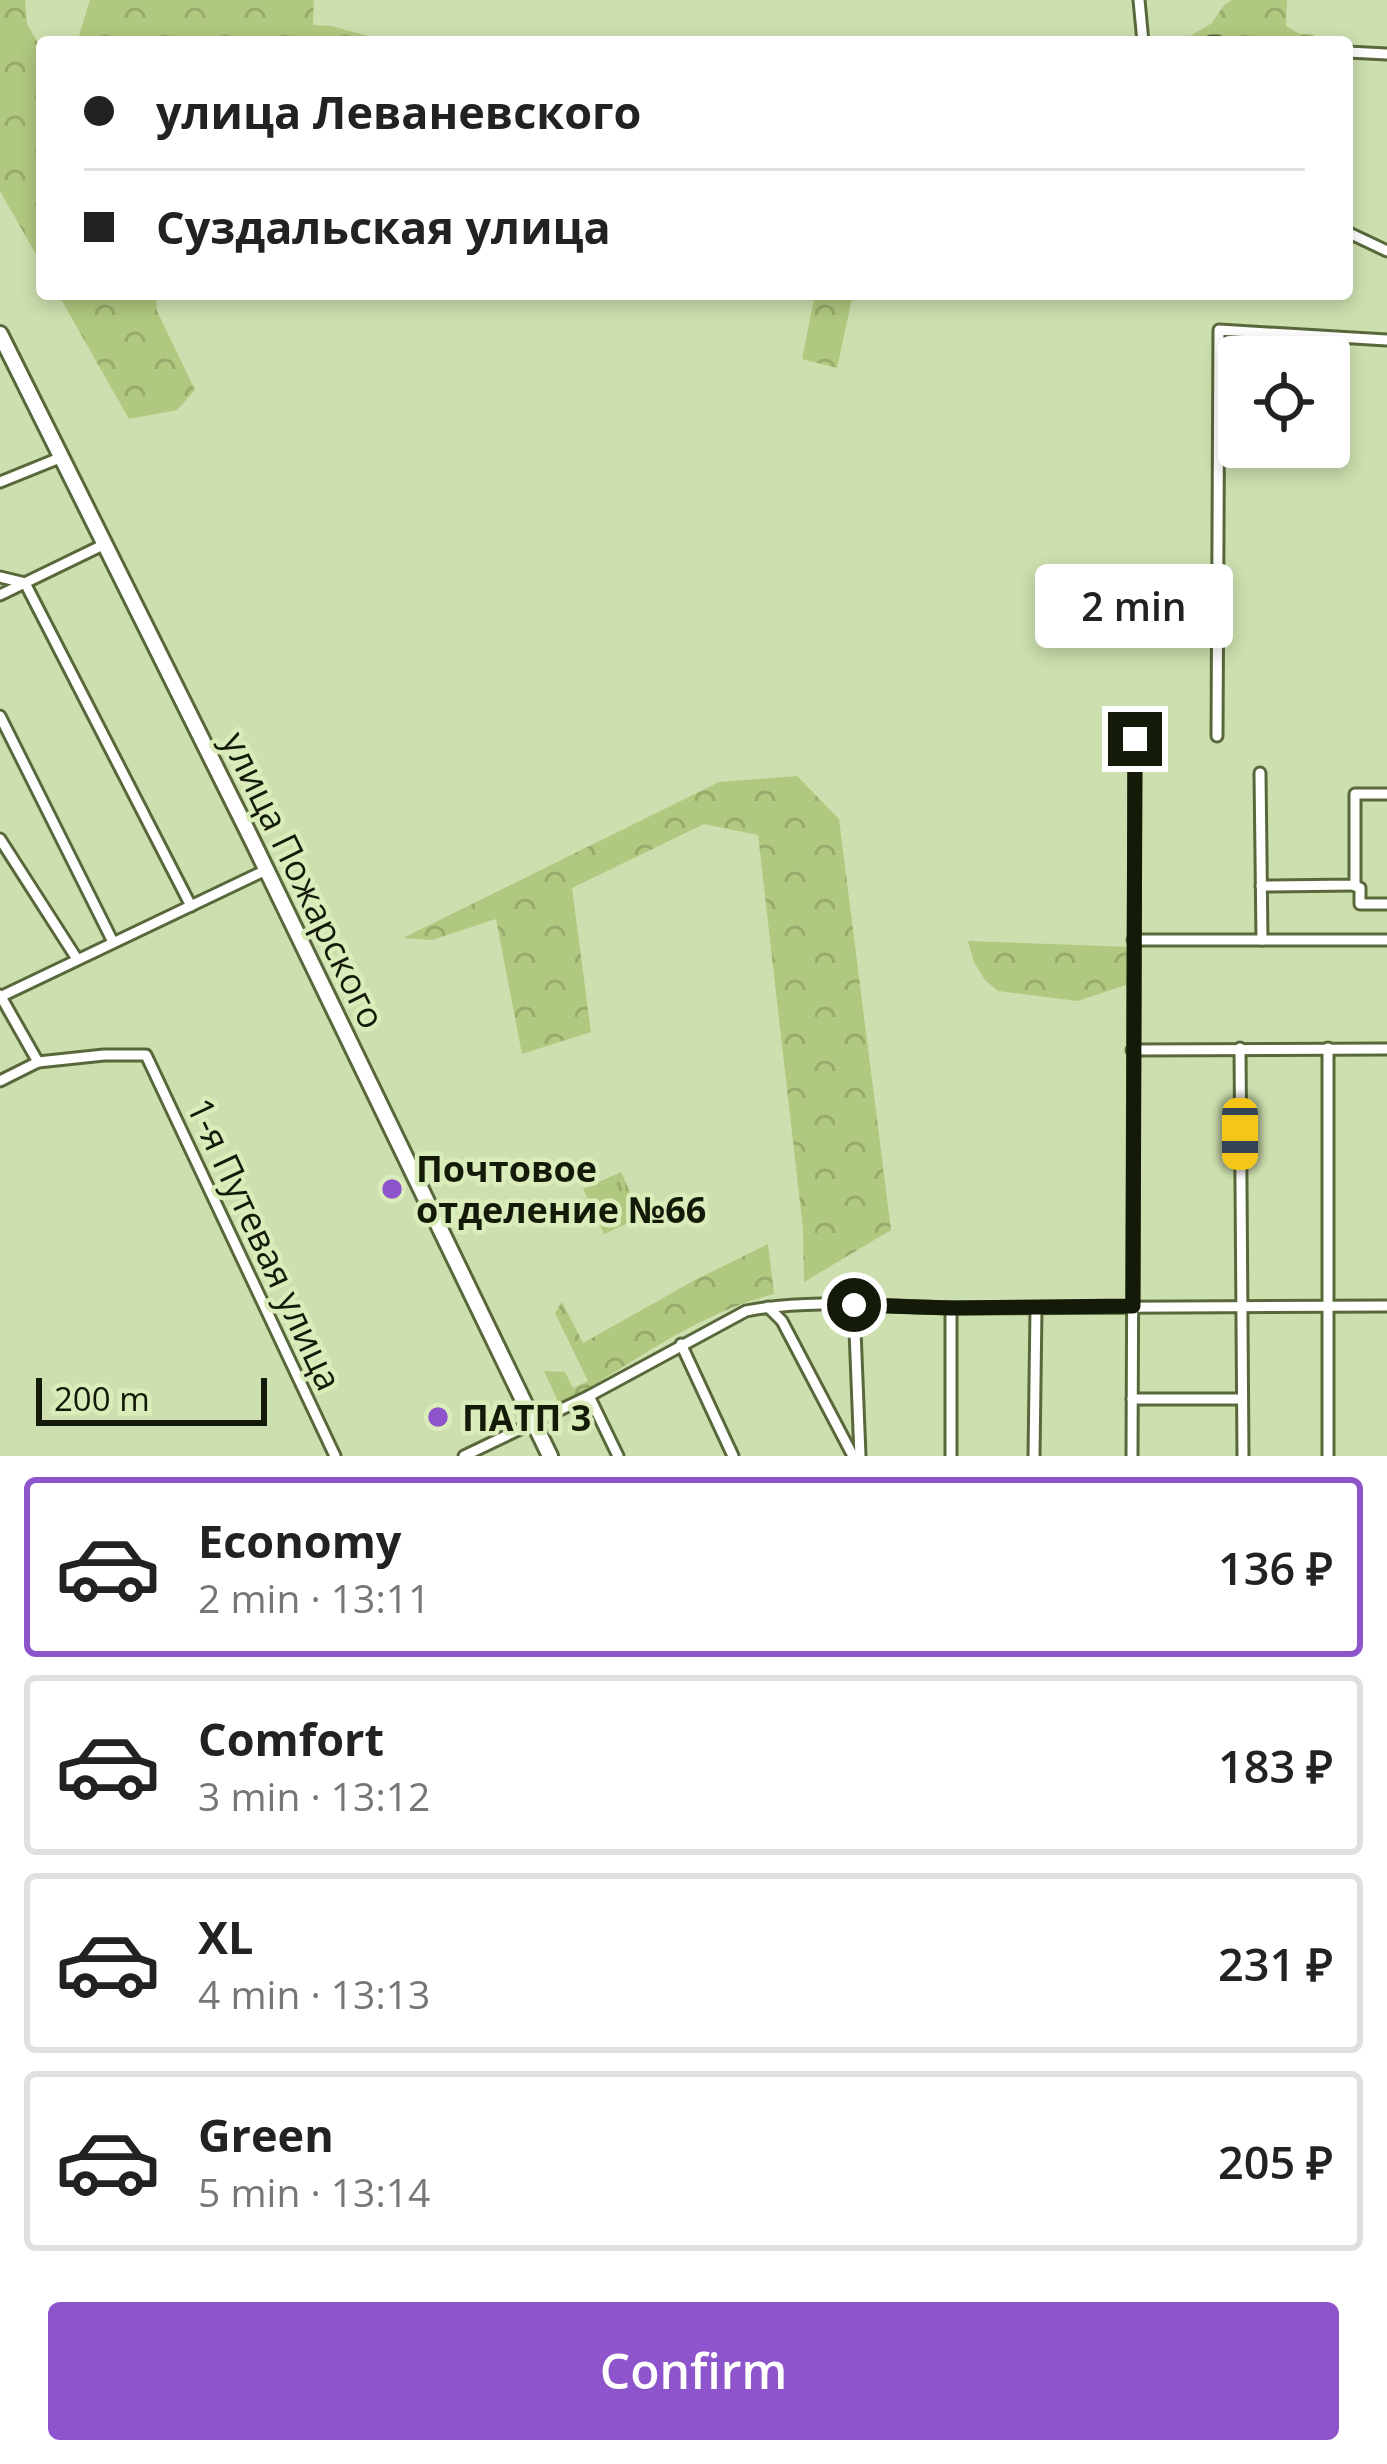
<!DOCTYPE html>
<html lang="en">
<head>
<meta charset="utf-8">
<style>
  :root { --surface:#fff; --page:#f2f2f2; --text:#222; --muted:#767676; --line:#e0e0e0; --accent:#8e54cb }
  body { margin:0; font-family:"Open Sans",sans-serif; background:var(--page); color:var(--text); height:100vh; display:flex; flex-direction:column; font-size:45px; white-space:nowrap }
  * { box-sizing:border-box; margin:0 }
  p { font-size:39px; color:var(--muted) }
  .icon { flex:none; width:66px; height:66px; fill:none; stroke:currentColor; stroke-width:2; stroke-linecap:round; stroke-linejoin:round }
  .map { position:relative; height:1456px; overflow:hidden }
  .details { display:flex; flex-direction:column; background:var(--surface); flex:1 }
  .details>* { flex:none }
  .top-card { position:absolute; left:36px; top:36px; width:1317px; height:264px; border-radius:12px; box-shadow:0 6px 18px #0003; display:grid; align-content:center; height:264px; padding:0 48px; background:var(--surface) }
  .fabs { position:absolute; left:1218px; top:336px; display:grid; gap:24px }
  .fabs a { display:grid; place-items:center; width:132px; height:132px; border-radius:12px; background:var(--surface); box-shadow:0 6px 18px #0003; font-size:60px }
  .scale { position:absolute; left:36px; bottom:30px; width:231px; box-sizing:border-box; padding-left:12px; border:6px solid #141a08; border-top:0; font-size:33px; line-height:42px; white-space:nowrap; color:#141a08; -webkit-text-stroke:9px #daecba; paint-order:stroke }
  .end { position:absolute; width:54px; height:54px; margin:-27px; border:15px solid #141a08; background:#fff; box-shadow:0 0 0 6px #fff }
  .from { border-radius:50% }
  .bubble { position:absolute; height:84px; border-radius:12px; background:var(--surface); box-shadow:0 6px 18px #0003; font-size:39px; font-weight:600; line-height:84px; text-align:center }
  .car { position:absolute; width:36px; height:72px; margin:-36px -18px; border-radius:15px; box-shadow:0 0 9px 3px #0007; background:linear-gradient(#f5c518 24%,#345 0 40%,#f5c518 0 76%,#345 0 86%,#f5c518 0) }
  .top-card b { display:flex; align-items:center; gap:42px; height:114px; font-size:45px }
  .top-card b+b { border-top:3px solid var(--line) }
  .top-card i { width:30px; height:30px; background:var(--text) }
  ul { padding:21px 0 0; list-style:none }
  li { display:flex; align-items:center; gap:36px; height:180px; margin:0 24px 18px; padding:0 24px; border:6px solid var(--line); border-radius:12px }
  li div { flex:1 }
  li b { display:block; font-size:45px }
  li em { font-style:normal; font-weight:600 }
  li.on { border-color:var(--accent) }
  li>.icon { width:108px; height:108px; stroke-width:1.5 }
  .cta { display:flex; gap:24px; margin-top:auto; padding:24px 48px }
  .cta a { flex:1; height:138px; border-radius:12px; background:var(--accent); color:#fff; font-size:48px; font-weight:600; line-height:138px; text-align:center }
  .map>svg:first-child { display:block }
  .grass { fill:url(#grass-tufts) }
  .forest { fill:url(#forest-crowns) }
  .lines { fill:none; stroke-linecap:round; stroke-linejoin:round }
  .street-casing { stroke:#59683b; stroke-width:15 }
  .secondary-casing { stroke:#59683b; stroke-width:20 }
  .street { stroke:#fff; stroke-width:9 }
  .secondary { stroke:#fff; stroke-width:14 }
  .route { stroke:#141a08; stroke-width:15 }
  .poi-dot { fill:#8e54cb; stroke:#daecba; stroke-width:4.5 }
  .labels { text-anchor:middle; dominant-baseline:central; stroke-width:9; stroke-linejoin:round; paint-order:stroke }
  .street-label { font-size:36px; fill:#141a08; stroke:#daecba }
  .poi-label { font-size:36px; font-weight:bold; fill:#141a08; stroke:#daecba; text-anchor:start }
</style>
</head>
<body>
<div class="map">
<svg width="1387" height="1456" viewBox="0 0 1387 1456">
  <defs>
    <pattern id="grass-tufts" width="24" height="20" patternUnits="userSpaceOnUse" patternTransform="scale(3)"><rect width="24" height="20" fill="#b0c87f"/><path d="M3 7l-1-3M5 7V3M7 7l1-3M15 17l-1-3M17 17v-4M19 17l1-3" fill="none" stroke="#96ab6c"/></pattern>
    <pattern id="forest-crowns" width="20" height="18" patternUnits="userSpaceOnUse" patternTransform="scale(3)"><rect width="20" height="18" fill="#b0c87f"/><path d="M2 6a3 3 0 1 1 6 0M12 15a3 3 0 1 1 6 0" fill="none" stroke="#96ab6c"/></pattern>
  </defs>
  <rect width="100%" height="100%" fill="#cddfae"/>
  <polygon class="grass" points="621,1172 641,1217 604,1234 583,1189"/>
  <g class="forest">
    <polygon points="0,0 25,0 27,24 42,50 42,265 0,191"/>
    <polygon points="90,0 314,0 313,25 331,26 391,42 77,42"/>
    <polygon points="1232,0 1287,0 1286,26 1300,34 1313,34 1315,42 1216,38 1206,42 1180,42 1212,23 1224,5"/>
    <polygon points="58,294 156,294 157,311 195,390 177,410 129,419"/>
    <polygon points="815,294 853,294 837,368 802,359"/>
    <polygon points="797,776 839,819 891,1230 804,1282 803,1229 758,835 704,824 572,888 591,1032 522,1054 496,919 432,940 403,938 719,782"/>
    <polygon points="968,941 1131,947 1129,984 1078,1001 998,991 985,980 974,962"/>
    <path d="M768,1244l6,50c-86,22 -153,79 -229,119l-9,-3 21,-11 -13,-28 21,1 8,16 15,-7 -33,-68 7,-11 21,41 112,-63z"/>
  </g>
  <g class="lines">
    <defs>
      <g id="street">
        <polyline points="1139,0 1143,42"/>
        <polyline points="1211,42 1218,42"/>
        <polyline points="1347,52 1387,54"/>
        <polyline points="1347,232 1387,251"/>
        <polyline points="0,482 62,457"/>
        <polyline points="0,577 25,583 191,906"/>
        <polyline points="0,595 105,544"/>
        <polyline points="0,716 113,942"/>
        <polyline points="1217,736 1219,330 1387,340"/>
        <polyline points="1260,773 1262,940"/>
        <polyline points="0,839 77,959"/>
        <polyline points="1261,886 1355,885 1355,794 1387,794"/>
        <polyline points="1355,886 1360,888 1360,904 1387,904"/>
        <polyline points="1133,940 1387,940"/>
        <polyline points="0,995 38,1062"/>
        <polyline points="0,997 266,870"/>
        <polyline points="1240,1048 1243,1456"/>
        <polyline points="1328,1048 1328,1456"/>
        <polyline points="1132,1050 1387,1049"/>
        <polyline points="0,1081 38,1062 104,1055 146,1055 335,1456"/>
        <polyline points="854,1305 860,1456"/>
        <polyline points="768,1307 782,1321 853,1456"/>
        <polyline points="681,1344 733,1456"/>
        <polyline points="589,1396 618,1456"/>
        <polyline points="1132,1399 1242,1399"/>
        <path d="M464,1456l125,-60 157,-85c72,-14 146,-3 219,-3 141,0 281,-2 422,-2"/>
        <polyline points="951,1456 951,1308"/>
        <polyline points="1034,1456 1036,1308"/>
        <polyline points="1132,1456 1135,739"/>
      </g>
      <polyline id="secondary" points="0,334 252,840 550,1456"/>
    </defs>
    <use href="#street" class="street-casing"/>
    <use href="#secondary" class="secondary-casing"/>
    <use href="#street" class="street"/>
    <use href="#secondary" class="secondary"/>
  </g>
  <g class="lines">
    <polyline class="route" points="854,1305 951,1308 1133,1306 1135,739"/>
  </g>
  <g class="poi-dot">
    <circle cx="392" cy="1189" r="12"/>
    <circle cx="438" cy="1417" r="12"/>
  </g>
  <g class="labels">
    <g class="street-label">
      <text transform="translate(304 880) rotate(64)">улица Пожарского</text>
      <text transform="translate(265 1244) rotate(65)">1-я Путевая улица</text>
    </g>
    <g class="poi-label">
      <text x="416" y="1168">Почтовое<tspan x="416" dy="41">отделение №66</tspan></text>
      <text x="462" y="1417">ПАТП 3</text>
    </g>
  </g>
</svg>
<div class="fabs">
<a><svg class="icon" aria-label="locate" viewBox="0 0 24 24"><circle cx="12" cy="12" r="6"/><path d="M12 2v4M12 18v4M2 12h4M18 12h4"/></svg></a>
</div>
<div class="scale">200 m</div>
<i class="end from" style="left:854px;top:1305px"></i>
<i class="end" style="left:1135px;top:739px"></i>
<div class="bubble" style="left:1035px;top:564px;width:198px">2 min</div>
<i class="car" style="left:1240px;top:1134px;rotate:180deg"></i>
<div class="top-card">
<b><i class="from"></i>улица Леваневского</b>
<b><i></i>Суздальская улица</b>
</div>
</div>
<section class="details">
<ul>
<li class="on"><svg class="icon" aria-label="car" viewBox="0 0 24 24"><path d="M5 17H2v-5l4-1 3-4h7l3 4 3 1v5h-3M9 17h6M6 11h13"/><circle cx="7" cy="17" r="2"/><circle cx="17" cy="17" r="2"/></svg><div><b>Economy</b><p>2 min · 13:11</p></div><em>136 ₽</em></li>
<li><svg class="icon" aria-label="car" viewBox="0 0 24 24"><path d="M5 17H2v-5l4-1 3-4h7l3 4 3 1v5h-3M9 17h6M6 11h13"/><circle cx="7" cy="17" r="2"/><circle cx="17" cy="17" r="2"/></svg><div><b>Comfort</b><p>3 min · 13:12</p></div><em>183 ₽</em></li>
<li><svg class="icon" aria-label="car" viewBox="0 0 24 24"><path d="M5 17H2v-5l4-1 3-4h7l3 4 3 1v5h-3M9 17h6M6 11h13"/><circle cx="7" cy="17" r="2"/><circle cx="17" cy="17" r="2"/></svg><div><b>XL</b><p>4 min · 13:13</p></div><em>231 ₽</em></li>
<li><svg class="icon" aria-label="car" viewBox="0 0 24 24"><path d="M5 17H2v-5l4-1 3-4h7l3 4 3 1v5h-3M9 17h6M6 11h13"/><circle cx="7" cy="17" r="2"/><circle cx="17" cy="17" r="2"/></svg><div><b>Green</b><p>5 min · 13:14</p></div><em>205 ₽</em></li>
</ul>
<div class="cta"><a>Confirm</a></div>
</section>
</body>
</html>
